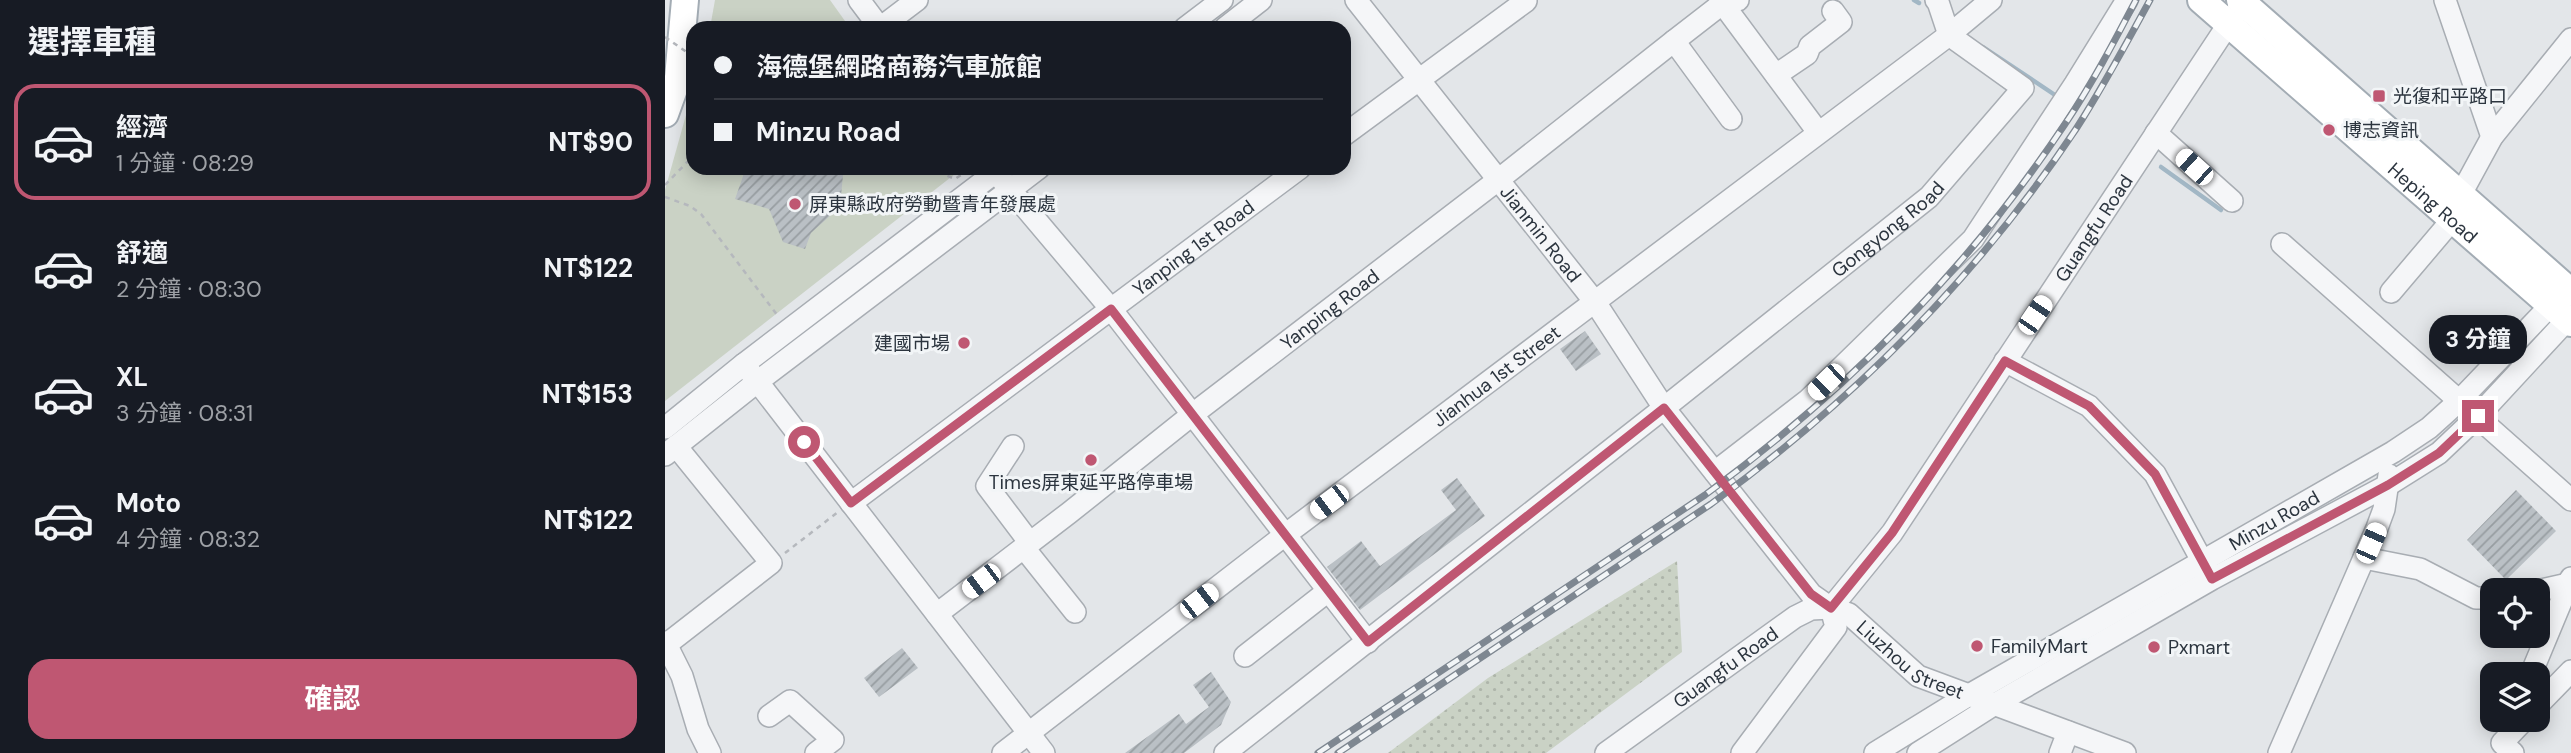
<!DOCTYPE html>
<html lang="zh-TW">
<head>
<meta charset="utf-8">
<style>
  :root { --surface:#171b24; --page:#20242c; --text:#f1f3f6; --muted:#9ea1a6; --line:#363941; --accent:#bf5772 }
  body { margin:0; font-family:"DM Sans","Noto Sans TC",sans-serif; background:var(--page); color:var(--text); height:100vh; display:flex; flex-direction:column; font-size:26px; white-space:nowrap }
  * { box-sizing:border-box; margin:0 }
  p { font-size:23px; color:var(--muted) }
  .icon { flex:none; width:38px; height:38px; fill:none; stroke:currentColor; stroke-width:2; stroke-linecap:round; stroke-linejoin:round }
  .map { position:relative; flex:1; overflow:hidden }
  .side { display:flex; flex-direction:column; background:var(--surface); width:665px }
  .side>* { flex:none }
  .guide { position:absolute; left:21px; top:21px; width:665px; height:154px; border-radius:21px; box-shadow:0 4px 18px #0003; display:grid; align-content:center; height:154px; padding:0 28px; background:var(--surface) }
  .fabs { position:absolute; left:1815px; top:578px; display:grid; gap:14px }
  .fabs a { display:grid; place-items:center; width:70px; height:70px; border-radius:14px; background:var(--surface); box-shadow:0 4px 18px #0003; font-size:35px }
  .end { position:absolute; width:32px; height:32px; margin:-16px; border:9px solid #bf5772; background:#fff; box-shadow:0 0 0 4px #fff }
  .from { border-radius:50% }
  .bubble { position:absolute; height:49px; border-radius:21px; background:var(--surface); box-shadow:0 4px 18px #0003; font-size:23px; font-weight:700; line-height:49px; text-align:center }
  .car { position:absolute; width:21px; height:42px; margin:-21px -10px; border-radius:9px; box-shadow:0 0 5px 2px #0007; background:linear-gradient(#fff 24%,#345 0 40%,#fff 0 76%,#345 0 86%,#fff 0) }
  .guide b { display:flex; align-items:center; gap:24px; height:66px; font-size:26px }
  .guide b+b { border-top:2px solid var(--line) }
  .guide i { width:18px; height:18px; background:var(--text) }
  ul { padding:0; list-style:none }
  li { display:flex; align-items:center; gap:21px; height:116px; margin:0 14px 10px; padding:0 14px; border:4px solid transparent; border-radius:21px }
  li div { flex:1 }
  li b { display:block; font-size:26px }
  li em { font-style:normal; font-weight:700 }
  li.current { border-color:var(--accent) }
  li>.icon { width:63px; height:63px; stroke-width:1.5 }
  h2 { padding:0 28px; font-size:32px; line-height:84px }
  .primary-button { display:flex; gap:14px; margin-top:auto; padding:14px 28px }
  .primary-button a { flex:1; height:80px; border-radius:21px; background:var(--accent); color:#fff; font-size:28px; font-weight:700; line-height:80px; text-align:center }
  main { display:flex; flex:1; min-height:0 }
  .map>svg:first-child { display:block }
  .grass { fill:url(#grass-dots) }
  .green { fill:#cad2c5 }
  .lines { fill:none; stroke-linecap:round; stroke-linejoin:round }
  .stream { stroke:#a2b7c5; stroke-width:4.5 }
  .building { fill:url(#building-hatch) }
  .minor-casing { stroke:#a8adb3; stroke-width:24 }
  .major-casing { stroke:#a3acb4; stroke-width:30 }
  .path { stroke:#b5b8bd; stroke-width:2.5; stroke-dasharray:5 5; stroke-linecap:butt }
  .minor { stroke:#f5f6f8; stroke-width:21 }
  .major { stroke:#fff; stroke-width:26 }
  .rail-casing { stroke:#7e8791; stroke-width:7 }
  .rail { stroke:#f2f5f7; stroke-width:4.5; stroke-dasharray:13; stroke-linecap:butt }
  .path-bridge { stroke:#b5b8bd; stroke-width:2.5; stroke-dasharray:5 5; stroke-linecap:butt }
  .route { stroke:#bf5772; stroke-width:9 }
  .poi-dot { fill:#bf5772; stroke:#f2f5f7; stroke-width:2.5 }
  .labels { text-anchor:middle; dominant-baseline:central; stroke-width:6; stroke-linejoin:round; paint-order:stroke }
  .poi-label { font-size:19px; fill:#2c353f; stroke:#f2f5f7; text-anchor:start }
  .street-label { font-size:19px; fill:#2c353f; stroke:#f2f5f7 }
</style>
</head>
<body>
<main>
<section class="side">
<h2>選擇車種</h2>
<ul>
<li class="current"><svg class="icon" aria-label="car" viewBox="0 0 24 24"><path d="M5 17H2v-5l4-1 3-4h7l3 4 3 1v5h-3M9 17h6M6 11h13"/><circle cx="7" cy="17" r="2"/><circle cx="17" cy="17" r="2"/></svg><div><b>經濟</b><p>1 分鐘 · 08:29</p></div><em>NT$90</em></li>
<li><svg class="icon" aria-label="car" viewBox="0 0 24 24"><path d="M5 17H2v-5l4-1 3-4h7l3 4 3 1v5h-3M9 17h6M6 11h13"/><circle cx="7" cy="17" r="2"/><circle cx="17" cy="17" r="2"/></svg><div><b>舒適</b><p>2 分鐘 · 08:30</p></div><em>NT$122</em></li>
<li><svg class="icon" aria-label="car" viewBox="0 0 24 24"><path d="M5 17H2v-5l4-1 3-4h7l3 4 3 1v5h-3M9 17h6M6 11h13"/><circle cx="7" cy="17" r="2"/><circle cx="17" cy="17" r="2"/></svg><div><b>XL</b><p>3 分鐘 · 08:31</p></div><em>NT$153</em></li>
<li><svg class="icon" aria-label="car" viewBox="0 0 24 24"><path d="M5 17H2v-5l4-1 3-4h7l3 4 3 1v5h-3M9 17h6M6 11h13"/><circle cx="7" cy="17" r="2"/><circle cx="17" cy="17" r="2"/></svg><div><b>Moto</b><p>4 分鐘 · 08:32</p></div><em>NT$122</em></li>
</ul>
<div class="primary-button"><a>確認</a></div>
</section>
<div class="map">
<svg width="1906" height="753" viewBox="0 0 1906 753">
  <defs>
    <pattern id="grass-dots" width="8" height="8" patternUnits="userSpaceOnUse" patternTransform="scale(1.75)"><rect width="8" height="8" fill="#cad2c5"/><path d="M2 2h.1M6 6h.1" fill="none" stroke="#aeb5aa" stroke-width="1.8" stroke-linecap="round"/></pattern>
    <pattern id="building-hatch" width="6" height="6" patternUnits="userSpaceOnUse" patternTransform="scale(1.75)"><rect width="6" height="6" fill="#bac0c5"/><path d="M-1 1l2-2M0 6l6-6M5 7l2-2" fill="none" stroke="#979da1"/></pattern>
  </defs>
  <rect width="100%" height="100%" fill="#e3e6e9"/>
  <polygon class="grass" points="1012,561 1017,652 881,753 723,753 823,678"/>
  <g class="green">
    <polygon points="50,0 165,0 185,28 45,28"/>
    <polygon points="28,90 28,168 286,168 290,174 0,401 0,190"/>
  </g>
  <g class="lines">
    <g class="stream">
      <polyline points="1249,0 1254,3"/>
      <polyline points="1318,47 1390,95"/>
      <polyline points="1496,167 1556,210"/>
    </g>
  </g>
  <g class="building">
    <polygon points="81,168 175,168 178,175 176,196 168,213 146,233 140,249 118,242 104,209 70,199"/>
    <polygon points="920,331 936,354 911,371 895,349"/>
    <polygon points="792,478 820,516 695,610 662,567 696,541 715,566 791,510 776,490"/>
    <polygon points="1851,490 1891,531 1841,580 1802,540"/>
    <polygon points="237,648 253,668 214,697 199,678"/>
    <polygon points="546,672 566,702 556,725 519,753 460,753 514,714 521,724 544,707 528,685"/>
  </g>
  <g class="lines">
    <defs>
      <g id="minor">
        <polyline points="194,0 215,28 252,0"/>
        <path id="s1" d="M691,0l239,302 69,106 147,186 20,14 18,6 69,62 207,77"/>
        <polyline points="1055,0 1153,132"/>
        <polyline points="1780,0 1827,137"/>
        <polyline points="520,28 557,0"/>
        <polyline points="560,28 596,0"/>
        <polyline points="1009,41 1066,119"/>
        <polyline points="1111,75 1142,54 1145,46 1176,22 1168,11"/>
        <polyline points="1491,133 1567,201"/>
        <polyline points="679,135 861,1"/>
        <polyline points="327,168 446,309 703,642"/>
        <polyline points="1796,194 1827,137 1906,39"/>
        <polyline points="1617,244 1906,500"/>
        <polyline points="1726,292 1787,220"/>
        <polyline points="1340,361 1424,406 1490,474 1542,570"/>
        <polyline points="79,364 379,753"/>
        <polyline points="0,428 79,364 336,168"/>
        <polyline points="348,446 322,486 365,543"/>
        <polyline points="0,455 92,382 374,168"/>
        <polyline points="1050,472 1143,400 1308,239 1410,84 1462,0"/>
        <path id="s2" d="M186,503l449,-335"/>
        <polyline points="359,548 410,612"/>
        <polyline points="1699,558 1755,569 1811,598 1827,598"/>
        <polyline points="1872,591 1903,584 1906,586"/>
        <path id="s3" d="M272,614l132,-101 124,-99 305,-234 176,-139 49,-38 15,-3"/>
        <polyline points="0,642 17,676 33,729 45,753"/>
        <polyline points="2,644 106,563 11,446"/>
        <polyline points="580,656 663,591"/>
        <polyline points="1866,674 1906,578"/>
        <polyline points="1872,706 1906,671"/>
        <polyline points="104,716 125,701 168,740 151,753"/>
        <path id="s4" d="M338,753l282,-218 664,-500 42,-35"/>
        <path id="s5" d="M560,753l439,-345 265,-211 94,-109 -74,-53 -11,-33 -2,-2"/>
        <path id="s6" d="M941,753l189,-136 16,-8 20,-1 61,-75 345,-522"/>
        <polyline points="1077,753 1171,627 1166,608"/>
        <path id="s7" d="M1210,753l94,-58 424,-243 36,-24 30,-27 91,-95 14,-9"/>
        <polyline points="1253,753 1330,704 1547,579 1723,485 1774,453 1813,416 1902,320 1904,307"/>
        <polyline points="1395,753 1403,732"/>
        <polyline points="1614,753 1712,528 1719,509 1724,475"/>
        <polyline points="1848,753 1837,743 1860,719"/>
      </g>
      <g id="major">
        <path id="s8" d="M1536,0l370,323"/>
        <polyline points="1575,0 1906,292"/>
        <polyline points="0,114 13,78 20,0"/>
      </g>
    </defs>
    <use href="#minor" class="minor-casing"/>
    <use href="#major" class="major-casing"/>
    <g class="path">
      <polyline points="264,168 290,179 296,175"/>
      <polyline points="0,185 28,156"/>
      <polyline points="0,197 25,206 36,214 113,316"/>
      <polyline points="120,553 173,512"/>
    </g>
    <use href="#minor" class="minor"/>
    <use href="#major" class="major"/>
    <defs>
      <g id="rail">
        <path d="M653,753l387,-258c142,-105 262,-224 360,-371 27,-40 49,-82 71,-124"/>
        <path d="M673,753l373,-249c143,-104 267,-228 365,-375 27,-42 50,-85 74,-129"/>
      </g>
    </defs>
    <use href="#rail" class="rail-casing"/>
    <use href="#rail" class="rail"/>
    <polyline class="path-bridge" points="0,37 23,53 28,62"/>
  </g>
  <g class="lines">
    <polyline class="route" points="139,442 186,503 446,309 703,642 999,408 1146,594 1166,608 1227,533 1340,361 1424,406 1490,474 1547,579 1723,485 1774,453 1813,416"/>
  </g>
  <g class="poi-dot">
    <rect x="1707" y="89" width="14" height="14" rx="3.5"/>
    <circle cx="1664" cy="130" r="7"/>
    <circle cx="130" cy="204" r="7"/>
    <circle cx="299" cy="343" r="7"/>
    <circle cx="426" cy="460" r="7"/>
    <circle cx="1312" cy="646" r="7"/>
    <circle cx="1489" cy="647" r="7"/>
  </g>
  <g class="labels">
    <g class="poi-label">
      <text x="1728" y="96">光復和平路口</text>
      <text x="1678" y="130">博志資訊</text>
      <text x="144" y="204">屏東縣政府勞動暨青年發展處</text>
      <text x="285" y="343" text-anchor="end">建國市場</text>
      <text x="426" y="482" text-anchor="middle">Times屏東延平路停車場</text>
      <text x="1326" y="646">FamilyMart</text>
      <text x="1503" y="647">Pxmart</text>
    </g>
    <g class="street-label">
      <text stroke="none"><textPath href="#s8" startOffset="308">Heping Road</textPath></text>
      <text stroke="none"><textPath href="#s6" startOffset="733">Guangfu Road</textPath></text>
      <text stroke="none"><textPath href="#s5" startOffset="845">Gongyong Road</textPath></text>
      <text stroke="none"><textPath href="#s1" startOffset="298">Jianmin Road</textPath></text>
      <text stroke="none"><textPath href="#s2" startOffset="427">Yanping 1st Road</textPath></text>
      <text stroke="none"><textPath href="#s3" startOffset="497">Yanping Road</textPath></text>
      <text stroke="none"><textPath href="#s4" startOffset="621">Jianhua 1st Street</textPath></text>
      <text stroke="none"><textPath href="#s7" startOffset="462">Minzu Road</textPath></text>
      <text stroke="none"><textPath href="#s1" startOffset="870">Liuzhou Street</textPath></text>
      <text stroke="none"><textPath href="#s6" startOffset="147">Guangfu Road</textPath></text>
    </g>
  </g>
</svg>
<div class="fabs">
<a><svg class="icon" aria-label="locate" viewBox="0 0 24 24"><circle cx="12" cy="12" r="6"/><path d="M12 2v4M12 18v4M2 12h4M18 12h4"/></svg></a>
<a><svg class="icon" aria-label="layers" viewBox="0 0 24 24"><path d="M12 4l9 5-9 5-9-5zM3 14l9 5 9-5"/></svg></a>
</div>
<i class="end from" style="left:139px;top:442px"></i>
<i class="end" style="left:1813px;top:416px"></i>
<div class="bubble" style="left:1764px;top:315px;width:98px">3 分鐘</div>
<i class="car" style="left:1529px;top:167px;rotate:312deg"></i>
<i class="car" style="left:1370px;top:315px;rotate:34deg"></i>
<i class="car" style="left:1161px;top:382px;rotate:226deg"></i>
<i class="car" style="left:664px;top:502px;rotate:233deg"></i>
<i class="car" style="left:1706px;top:543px;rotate:24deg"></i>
<i class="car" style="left:316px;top:581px;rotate:233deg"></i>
<i class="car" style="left:534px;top:601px;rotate:52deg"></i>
<div class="guide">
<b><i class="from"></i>海德堡網路商務汽車旅館</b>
<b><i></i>Minzu Road</b>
</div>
</div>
</main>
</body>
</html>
